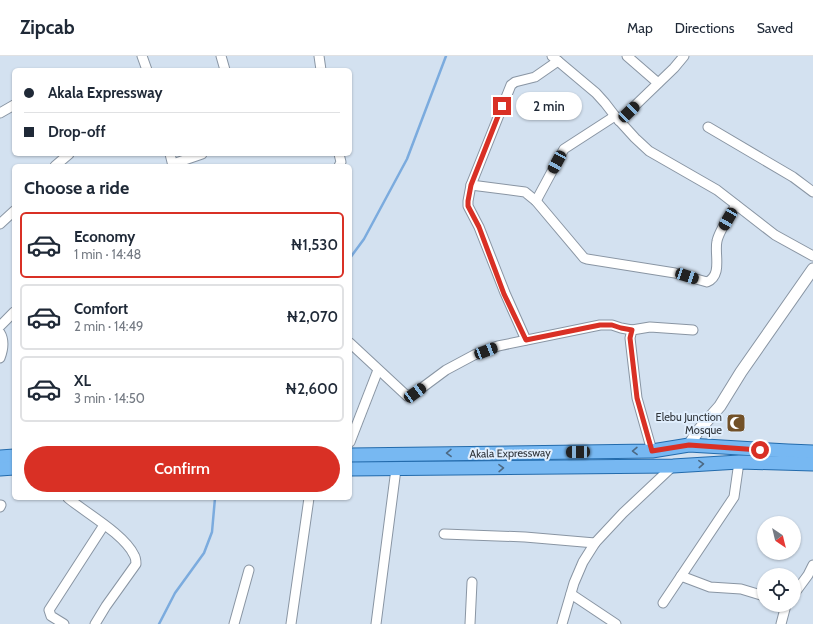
<!DOCTYPE html>
<html lang="en">
<head>
<meta charset="utf-8">
<style>
  :root { --surface:#fff; --page:#f6f6f7; --text:#1f2937; --muted:#747a83; --line:#e0e1e3; --accent:#d93025 }
  body { margin:0; font-family:Cabin,sans-serif; background:var(--page); color:var(--text); height:100vh; display:flex; flex-direction:column; font-size:15px; white-space:nowrap }
  * { box-sizing:border-box; margin:0 }
  p { font-size:13px; color:var(--muted) }
  .icon { flex:none; width:22px; height:22px; fill:none; stroke:currentColor; stroke-width:2; stroke-linecap:round; stroke-linejoin:round }
  .map { position:relative; flex:1; overflow:hidden }
  .side { position:absolute; left:12px; top:108px; width:340px; height:336px; display:flex; flex-direction:column; background:var(--surface); border-radius:6px; box-shadow:0 1px 3px #0004 }
  .side>* { flex:none }
  .banner { position:absolute; left:12px; top:12px; width:340px; height:88px; border-radius:6px; box-shadow:0 1px 3px #0004; display:grid; align-content:center; height:88px; padding:0 12px; background:var(--surface) }
  .needle { width:26px; rotate:145deg }
  .controls { position:absolute; left:757px; top:460px; display:grid; gap:8px }
  .controls a { display:grid; place-items:center; width:44px; height:44px; border-radius:50%; background:var(--surface); box-shadow:0 1px 3px #0004; font-size:20px }
  .end { position:absolute; width:18px; height:18px; margin:-9px; border:5px solid #d93025; background:#fff; box-shadow:0 0 0 2px #fff }
  .from { border-radius:50% }
  .bubble { position:absolute; height:28px; border-radius:14px; background:var(--surface); box-shadow:0 1px 3px #0004; font-size:13px; font-weight:600; line-height:28px; text-align:center }
  .car { position:absolute; width:12px; height:24px; margin:-12px -6px; border-radius:5px; box-shadow:0 0 3px 1px #0007; background:linear-gradient(#222 24%,#8ab4d8 0 40%,#222 0 76%,#8ab4d8 0 86%,#222 0) }
  .banner b { display:flex; align-items:center; gap:14px; height:38px; font-size:15px }
  .banner b+b { border-top:1px solid var(--line) }
  .banner i { width:10px; height:10px; background:var(--text) }
  ul { padding:0; list-style:none }
  li { display:flex; align-items:center; gap:12px; height:66px; margin:0 8px 6px; padding:0 4px; border:2px solid var(--line); border-radius:6px }
  li div { flex:1 }
  li b { display:block; font-size:15px }
  li em { font-style:normal; font-weight:600 }
  li.current { border-color:var(--accent) }
  li>.icon { width:36px; height:36px; stroke-width:1.5 }
  h2 { padding:0 12px; font-size:18px; line-height:48px }
  .primary-button { display:flex; gap:8px; margin-top:auto; padding:8px 12px }
  .primary-button a { flex:1; height:46px; border-radius:24px; background:var(--accent); color:#fff; font-size:16px; font-weight:600; line-height:46px; text-align:center }
  header { display:flex; align-items:center; gap:24px; box-sizing:border-box; height:56px; padding:0 20px; background:var(--surface); border-bottom:1px solid var(--line) }
  header strong { font-size:19px }
  nav { display:flex; gap:22px; margin-inline-start:auto; font-size:14px }
  .map>svg:first-child { display:block }
  .lines { fill:none; stroke-linecap:round; stroke-linejoin:round }
  .stream { stroke:#7babde; stroke-width:2.5 }
  .minor-casing { stroke:#8995a3; stroke-width:11 }
  .tertiary-casing { stroke:#8995a3; stroke-width:13 }
  .primary-casing { stroke:#236bac; stroke-width:15 }
  .minor { stroke:#fff; stroke-width:9 }
  .tertiary { stroke:#fff; stroke-width:11 }
  .primary { stroke:#77b8f2; stroke-width:13 }
  .oneway { stroke:#4c6984 }
  .route { stroke:#d93025; stroke-width:5 }
  .labels { text-anchor:middle; dominant-baseline:central; stroke-width:4; stroke-linejoin:round; paint-order:stroke }
  .poi-label { font-size:11px; fill:#2f343a; stroke:#e0eefd; text-anchor:end }
  .street-label { font-size:11px; fill:#2f343a; stroke:#e0eefd }
</style>
</head>
<body>
<header>
<strong>Zipcab</strong>
<nav><a>Map</a><a>Directions</a><a>Saved</a></nav>
</header>
<div class="map">
<svg width="813" height="568" viewBox="0 0 813 568">
  <rect width="100%" height="100%" fill="#d3e1f0"/>
  <g class="lines">
    <g class="stream">
      <polyline points="350,202 364,183 407,103 446,0"/>
      <polyline points="159,568 175,537 204,497 212,476 215,442"/>
    </g>
    <defs>
      <g id="minor">
        <polyline points="142,0 147,14"/>
        <polyline points="221,0 225,14"/>
        <polyline points="319,0 321,14"/>
        <polyline points="552,0 596,37 605,47 615,60 635,82 649,95 717,134 775,179 813,200"/>
        <polyline points="627,0 658,27"/>
        <polyline points="0,57 14,49"/>
        <polyline points="619,65 674,12 684,0"/>
        <polyline points="708,71 793,121 813,136"/>
        <polyline points="170,98 173,110"/>
        <polyline points="339,98 341,106 339,110"/>
        <polyline points="173,108 202,98"/>
        <polyline points="55,110 69,98"/>
        <path d="M471,129l54,7 11,9 48,57 3,1 88,14 32,9c16,-7 7,-28 10,-41 2,-10 13,-26 19,-36"/>
        <polyline points="536,145 564,93 615,60"/>
        <polyline points="0,168 14,155"/>
        <polyline points="0,270 14,256"/>
        <polyline points="632,274 630,282 637,342 652,395"/>
        <path d="M0,277c5,8 3,17 0,25"/>
        <polyline points="526,284 505,237 479,171 468,150 468,145 471,129 511,29 515,26 535,21 558,5"/>
        <polyline points="350,287 407,340 415,337 446,314 474,299 498,290 600,269 612,269 621,272 632,274 650,271 693,274"/>
        <polyline points="350,386 378,314"/>
        <path d="M68,442c18,15 56,36 66,57 2,3 2,7 2,9l-30,42 -11,18"/>
        <polyline points="0,451 1,449"/>
        <polyline points="444,478 525,481 595,487"/>
        <polyline points="681,520 710,531 741,533 764,540"/>
        <polyline points="571,538 616,568"/>
        <polyline points="794,538 808,519 813,509"/>
        <polyline points="663,547 734,441 739,406"/>
        <polyline points="64,568 51,560 49,554 104,469"/>
        <polyline points="234,568 249,514"/>
        <polyline points="291,568 309,442"/>
        <polyline points="376,568 396,413"/>
        <polyline points="470,568 472,526"/>
        <polyline points="562,568 574,527 583,506 595,487 623,457 673,410"/>
        <polyline points="781,568 786,549"/>
      </g>
      <polyline id="tertiary" points="689,389 698,375 720,350 741,316 813,213"/>
      <g id="primary">
        <polyline points="350,399 652,395 689,389 788,395 813,396"/>
        <polyline points="0,401 14,400"/>
        <polyline points="0,413 14,412"/>
        <polyline points="350,413 673,410 739,406 813,408"/>
      </g>
    </defs>
    <use href="#minor" class="minor-casing"/>
    <use href="#tertiary" class="tertiary-casing"/>
    <use href="#primary" class="primary-casing"/>
    <use href="#minor" class="minor"/>
    <use href="#tertiary" class="tertiary"/>
    <use href="#primary" class="primary"/>
  </g>
  <defs><path id="oneway-chevron" d="M-2-3.5L2.5 0L-2 3.5" fill="none" stroke-width="1.6" stroke-linecap="round" stroke-linejoin="round"/></defs>
  <g class="oneway">
    <use href="#oneway-chevron" transform="translate(635 395) rotate(179)"/>
    <use href="#oneway-chevron" transform="translate(449 397) rotate(179)"/>
    <use href="#oneway-chevron" transform="translate(701 408) rotate(-3)"/>
    <use href="#oneway-chevron" transform="translate(501 412) rotate(-1)"/>
  </g>
  <g class="lines">
    <polyline class="route" points="502,50 471,129 468,145 468,150 479,171 504,238 526,284 600,269 612,269 621,272 632,274 630,282 637,342 652,395 689,389 760,394"/>
  </g>
  <defs>
    <symbol id="mosque-square" viewBox="-11 -11 22 22"><rect x="-9" y="-9" width="18" height="18" rx="4" fill="#725128" stroke="#e0eefd"/><path d="M3.5-4.9A6 6 0 1 0 3.5 4.9A5 5 0 1 1 3.5-4.9Z" fill="#fff"/></symbol>
  </defs>
  <g fill-rule="evenodd">
    <use href="#mosque-square" x="725" y="356" width="22" height="22"/>
  </g>
  <g class="labels">
    <g class="poi-label">
      <text x="722" y="361">Elebu Junction<tspan x="722" dy="13">Mosque</tspan></text>
    </g>
    <g class="street-label">
      <text transform="translate(510 397) rotate(-1)">Akala Expressway</text>
    </g>
  </g>
</svg>
<div class="controls">
<a><svg class="needle" viewBox="-14 -14 28 28"><path d="M0-13l5 13h-10z" fill="#e53935"/><path d="M0 13l5-13h-10z" fill="#747a83"/></svg></a>
<a><svg class="icon" aria-label="locate" viewBox="0 0 24 24"><circle cx="12" cy="12" r="6"/><path d="M12 2v4M12 18v4M2 12h4M18 12h4"/></svg></a>
</div>
<i class="end from" style="left:760px;top:394px"></i>
<i class="end" style="left:502px;top:50px"></i>
<div class="bubble" style="left:516px;top:36px;width:66px">2 min</div>
<i class="car" style="left:629px;top:56px;rotate:46deg"></i>
<i class="car" style="left:557px;top:106px;rotate:208deg"></i>
<i class="car" style="left:728px;top:163px;rotate:210deg"></i>
<i class="car" style="left:687px;top:220px;rotate:108deg"></i>
<i class="car" style="left:486px;top:295px;rotate:69deg"></i>
<i class="car" style="left:415px;top:337px;rotate:54deg"></i>
<i class="car" style="left:578px;top:396px;rotate:269deg"></i>
<div class="banner">
<b><i class="from"></i>Akala Expressway</b>
<b><i></i>Drop-off</b>
</div>
<section class="side">
<h2>Choose a ride</h2>
<ul>
<li class="current"><svg class="icon" aria-label="car" viewBox="0 0 24 24"><path d="M5 17H2v-5l4-1 3-4h7l3 4 3 1v5h-3M9 17h6M6 11h13"/><circle cx="7" cy="17" r="2"/><circle cx="17" cy="17" r="2"/></svg><div><b>Economy</b><p>1 min · 14:48</p></div><em>₦1,530</em></li>
<li><svg class="icon" aria-label="car" viewBox="0 0 24 24"><path d="M5 17H2v-5l4-1 3-4h7l3 4 3 1v5h-3M9 17h6M6 11h13"/><circle cx="7" cy="17" r="2"/><circle cx="17" cy="17" r="2"/></svg><div><b>Comfort</b><p>2 min · 14:49</p></div><em>₦2,070</em></li>
<li><svg class="icon" aria-label="car" viewBox="0 0 24 24"><path d="M5 17H2v-5l4-1 3-4h7l3 4 3 1v5h-3M9 17h6M6 11h13"/><circle cx="7" cy="17" r="2"/><circle cx="17" cy="17" r="2"/></svg><div><b>XL</b><p>3 min · 14:50</p></div><em>₦2,600</em></li>
</ul>
<div class="primary-button"><a>Confirm</a></div>
</section>
</div>
</body>
</html>
